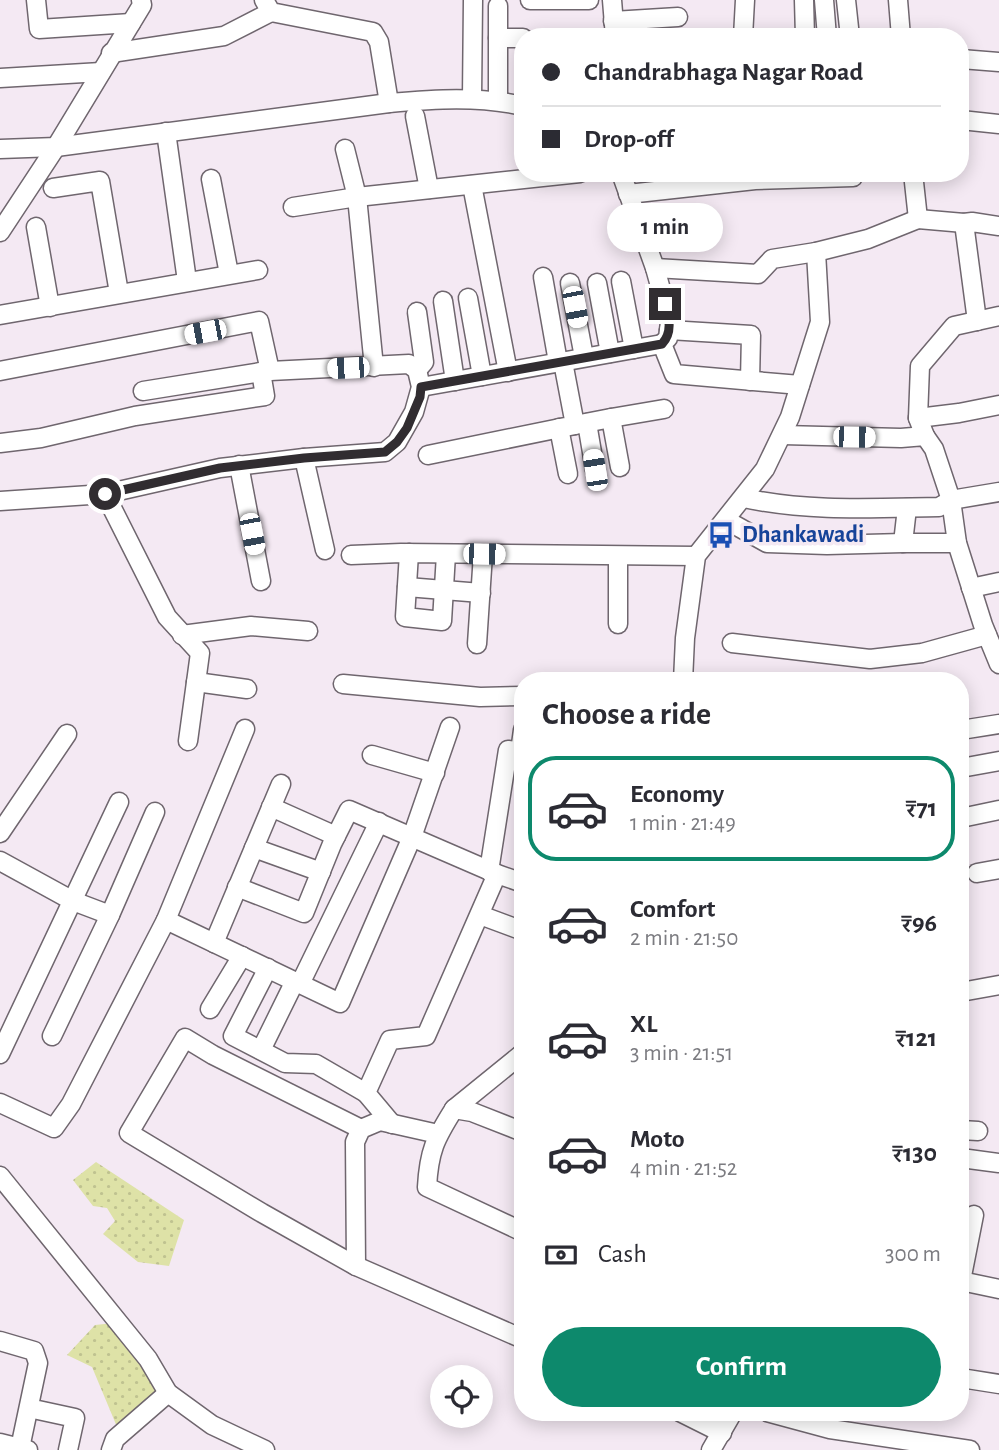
<!DOCTYPE html>
<html lang="en">
<head>
<meta charset="utf-8">
<style>
  :root { --surface:#fff; --page:#f2f2f3; --text:#2b2b33; --muted:#7c7c81; --line:#e1e1e2; --accent:#0d896c }
  body { margin:0; font-family:"Alegreya Sans",sans-serif; background:var(--page); color:var(--text); height:100vh; display:flex; flex-direction:column; font-size:26px; white-space:nowrap }
  * { box-sizing:border-box; margin:0 }
  p { font-size:23px; color:var(--muted) }
  .icon { flex:none; width:38px; height:38px; fill:none; stroke:currentColor; stroke-width:2; stroke-linecap:round; stroke-linejoin:round }
  .map { position:relative; flex:1; overflow:hidden }
  .sheet { position:absolute; left:514px; top:672px; width:455px; height:749px; display:flex; flex-direction:column; background:var(--surface); border-radius:28px; box-shadow:0 4px 18px #0003 }
  .sheet>* { flex:none }
  .top-card { position:absolute; left:514px; top:28px; width:455px; height:154px; border-radius:28px; box-shadow:0 4px 18px #0003; display:grid; align-content:center; height:154px; padding:0 28px; background:var(--surface) }
  .tools { position:absolute; left:430px; top:1365px; display:grid; gap:14px }
  .tools a { display:grid; place-items:center; width:63px; height:63px; border-radius:50%; background:var(--surface); box-shadow:0 4px 18px #0003; font-size:35px }
  .end { position:absolute; width:32px; height:32px; margin:-16px; border:9px solid #312d31; background:#fff; box-shadow:0 0 0 4px #fff }
  .from { border-radius:50% }
  .bubble { position:absolute; height:49px; border-radius:24px; background:var(--surface); box-shadow:0 4px 18px #0003; font-size:23px; font-weight:600; line-height:49px; text-align:center }
  .car { position:absolute; width:21px; height:42px; margin:-21px -10px; border-radius:9px; box-shadow:0 0 5px 2px #0007; background:linear-gradient(#fff 24%,#345 0 40%,#fff 0 76%,#345 0 86%,#fff 0) }
  .top-card b { display:flex; align-items:center; gap:24px; height:66px; font-size:26px }
  .top-card b+b { border-top:2px solid var(--line) }
  .top-card i { width:18px; height:18px; background:var(--text) }
  ul { padding:0; list-style:none }
  li { display:flex; align-items:center; gap:21px; height:105px; margin:0 14px 10px; padding:0 14px; border:4px solid transparent; border-radius:28px }
  li div { flex:1 }
  li b { display:block; font-size:26px }
  li em { font-style:normal; font-weight:600 }
  li.active { border-color:var(--accent) }
  li>.icon { width:63px; height:63px; stroke-width:1.5 }
  h2 { padding:0 28px; font-size:32px; line-height:84px }
  .pay { display:flex; align-items:center; gap:18px; height:77px; padding:0 28px; font-size:26px }
  .pay p { margin-inline-start:auto }
  .button { display:flex; gap:14px; margin-top:auto; padding:14px 28px }
  .button a { flex:1; height:80px; border-radius:42px; background:var(--accent); color:#fff; font-size:28px; font-weight:600; line-height:80px; text-align:center }
  .map>svg:first-child { display:block }
  .park { fill:url(#park-dots) }
  .lines { fill:none; stroke-linecap:round; stroke-linejoin:round }
  .street-casing { stroke:#6f666e; stroke-width:21 }
  .street { stroke:#fff; stroke-width:18 }
  .route { stroke:#312d31; stroke-width:9 }
  .labels { text-anchor:middle; dominant-baseline:central; stroke-width:7; stroke-linejoin:round; paint-order:stroke }
  .transit-label { font-size:24px; font-weight:bold; fill:#164399; stroke:#f4e9f3; text-anchor:start }
</style>
</head>
<body>
<div class="map">
<svg width="999" height="1450" viewBox="0 0 999 1450">
  <defs>
    <pattern id="park-dots" width="8" height="8" patternUnits="userSpaceOnUse" patternTransform="scale(1.75)"><rect width="8" height="8" fill="#dee2a7"/><path d="M2 2h.1M6 6h.1" fill="none" stroke="#bfc290" stroke-width="1.8" stroke-linecap="round"/></pattern>
  </defs>
  <rect width="100%" height="100%" fill="#f4e9f3"/>
  <g class="park">
    <polygon points="96,1162 184,1220 169,1266 138,1262 103,1234 115,1221 107,1208 93,1206 73,1180"/>
    <polygon points="114,1323 163,1392 120,1434 92,1367 67,1355 95,1325"/>
  </g>
  <g class="lines">
    <defs>
      <g id="street">
        <polyline points="36,0 39,29 131,23"/>
        <polyline points="264,0 271,12 373,32 379,42 389,103"/>
        <polyline points="530,0 589,0"/>
        <polyline points="612,0 615,37"/>
        <polyline points="804,0 805,37"/>
        <polyline points="824,0 827,37"/>
        <polyline points="846,0 850,37"/>
        <polyline points="898,0 901,37"/>
        <polyline points="498,6 498,100"/>
        <polyline points="613,21 678,17"/>
        <polyline points="743,37 745,0"/>
        <polyline points="498,38 523,38"/>
        <polyline points="111,53 224,36 271,12"/>
        <polyline points="961,59 999,62"/>
        <polyline points="0,78 101,72"/>
        <polyline points="472,98 473,0"/>
        <polyline points="415,116 429,189"/>
        <polyline points="961,120 999,124"/>
        <polyline points="166,132 187,281"/>
        <path d="M0,149l56,-2 333,-44c46,-4 89,-7 134,3"/>
        <polyline points="345,149 357,197 374,367"/>
        <polyline points="621,173 655,268 670,322 668,338 662,344"/>
        <polyline points="913,173 918,219"/>
        <polyline points="211,179 229,274"/>
        <polyline points="472,185 508,372"/>
        <polyline points="53,188 100,181 119,293"/>
        <polyline points="628,194 755,180 853,177"/>
        <polyline points="293,207 357,197 580,173"/>
        <polyline points="918,219 964,223"/>
        <polyline points="36,227 50,307"/>
        <polyline points="0,232 56,147 142,5 141,0"/>
        <polyline points="655,268 758,274 772,259 816,252"/>
        <polyline points="543,277 558,362"/>
        <polyline points="621,281 634,349"/>
        <polyline points="570,283 584,357"/>
        <polyline points="597,283 610,353"/>
        <polyline points="468,298 482,376"/>
        <polyline points="443,301 455,381"/>
        <polyline points="417,312 424,362 417,370"/>
        <polyline points="0,315 258,270"/>
        <polyline points="977,321 964,223 972,222 999,226"/>
        <polyline points="669,330 751,335 750,381"/>
        <polyline points="662,344 674,374 800,385"/>
        <polyline points="0,371 259,321 270,371 261,372 265,396 135,416 41,438 0,443"/>
        <polyline points="421,387 662,344"/>
        <polyline points="143,391 261,372"/>
        <polyline points="611,418 664,409"/>
        <polyline points="918,418 959,413 999,405"/>
        <polyline points="587,423 595,470"/>
        <polyline points="575,425 611,418 620,467"/>
        <polyline points="559,428 568,474"/>
        <polyline points="783,435 901,438 925,436 934,449 951,500 957,543 983,625 999,664"/>
        <polyline points="925,436 918,418 920,366 954,326 999,316"/>
        <polyline points="428,455 575,425 563,362"/>
        <polyline points="304,458 325,550"/>
        <polyline points="239,465 261,581"/>
        <polyline points="105,494 167,617 200,653 188,741"/>
        <path d="M744,498c64,14 130,10 195,9l12,-7 48,-8"/>
        <polyline points="0,501 105,494 220,468 304,458 385,452 397,442 414,412 421,387 417,370 409,364 270,371"/>
        <polyline points="907,508 903,543 957,543"/>
        <polyline points="726,520 767,543 827,545 903,543"/>
        <polyline points="409,553 405,617 442,621 446,554"/>
        <polyline points="351,555 401,553 696,556"/>
        <polyline points="407,587 481,593"/>
        <polyline points="971,588 999,582"/>
        <polyline points="618,624 618,557"/>
        <polyline points="182,635 251,626 308,631"/>
        <polyline points="732,643 870,659 922,653 987,635"/>
        <polyline points="477,644 483,554"/>
        <polyline points="683,681 685,638 696,556 765,469 790,417 820,322 816,252 868,239 918,219"/>
        <polyline points="196,682 247,689"/>
        <polyline points="343,684 480,697 523,696"/>
        <polyline points="961,730 999,724"/>
        <polyline points="520,752 523,730"/>
        <polyline points="372,755 435,773"/>
        <polyline points="961,768 999,761"/>
        <polyline points="271,807 336,836"/>
        <polyline points="961,818 999,810"/>
        <polyline points="0,833 67,734"/>
        <polyline points="254,848 321,872"/>
        <polyline points="0,861 73,901 110,915"/>
        <polyline points="489,871 508,750 523,752"/>
        <polyline points="977,873 999,869"/>
        <polyline points="237,887 304,913 332,844 349,810 497,874 523,883"/>
        <polyline points="480,915 523,931"/>
        <polyline points="166,920 340,1003 412,837 450,727"/>
        <polyline points="214,943 281,784"/>
        <polyline points="268,968 233,1036 285,1063 316,1064 366,1093"/>
        <polyline points="300,984 379,822"/>
        <polyline points="961,992 999,985"/>
        <polyline points="210,1009 242,956"/>
        <polyline points="52,1036 110,915 155,812"/>
        <polyline points="261,1050 295,981"/>
        <polyline points="0,1054 119,802"/>
        <polyline points="0,1103 54,1128 71,1104 166,920 245,729"/>
        <polyline points="454,1109 523,1053"/>
        <polyline points="392,1124 366,1093 390,1040 426,1036 497,874"/>
        <polyline points="361,1129 213,1055 185,1038 129,1133 262,1213 356,1266 523,1339"/>
        <polyline points="961,1130 978,1131"/>
        <path d="M523,1132l-51,-20 -18,-3c-19,30 -25,42 -27,78l96,45"/>
        <polyline points="961,1158 999,1163"/>
        <polyline points="0,1176 148,1359 168,1393 212,1425 265,1450"/>
        <polyline points="356,1266 355,1142 361,1129 380,1121 438,1134"/>
        <polyline points="961,1281 974,1215"/>
        <polyline points="961,1281 999,1289"/>
        <polyline points="0,1341 34,1351 38,1363 20,1448"/>
        <polyline points="961,1378 999,1384"/>
        <polyline points="38,1410 75,1418 68,1450"/>
        <polyline points="680,1412 722,1433"/>
        <polyline points="767,1412 830,1429 970,1450"/>
        <polyline points="0,1443 28,1450"/>
        <polyline points="111,1450 115,1439 168,1393"/>
        <polyline points="711,1450 733,1412"/>
      </g>
    </defs>
    <use href="#street" class="street-casing"/>
    <use href="#street" class="street"/>
  </g>
  <g class="lines">
    <path class="route" d="M105,494l115,-26 84,-10 81,-6 12,-10 10,-14 13,-31 1,-10 241,-43c11,-12 7,-26 3,-40"/>
  </g>
  <defs>
    <symbol id="bus-bare" viewBox="-9 -9 18 18"><path d="M-5-6H5V4H4V6H2V4H-2V6H-4V4H-5ZM-3.5-4V0h7V-4ZM-3.5 1.2v1.5H-2V1.2ZM2 1.2v1.5H3.5V1.2Z" fill="#1a4fb4" stroke="#f4e9f3" stroke-width="2.5" paint-order="stroke"/></symbol>
  </defs>
  <g fill-rule="evenodd">
    <use href="#bus-bare" x="702" y="516" width="38" height="38"/>
  </g>
  <g class="labels">
    <g class="transit-label">
      <text x="742" y="535">Dhankawadi</text>
    </g>
  </g>
</svg>
<div class="tools">
<a><svg class="icon" aria-label="locate" viewBox="0 0 24 24"><circle cx="12" cy="12" r="6"/><path d="M12 2v4M12 18v4M2 12h4M18 12h4"/></svg></a>
</div>
<i class="end from" style="left:105px;top:494px"></i>
<i class="end" style="left:665px;top:304px"></i>
<div class="bubble" style="left:607px;top:203px;width:116px">1 min</div>
<i class="car" style="left:575px;top:307px;rotate:169deg"></i>
<i class="car" style="left:205px;top:332px;rotate:259deg"></i>
<i class="car" style="left:348px;top:368px;rotate:268deg"></i>
<i class="car" style="left:854px;top:437px;rotate:91deg"></i>
<i class="car" style="left:595px;top:470px;rotate:351deg"></i>
<i class="car" style="left:252px;top:534px;rotate:169deg"></i>
<i class="car" style="left:484px;top:554px;rotate:91deg"></i>
<div class="top-card">
<b><i class="from"></i>Chandrabhaga Nagar Road</b>
<b><i></i>Drop-off</b>
</div>
<section class="sheet">
<h2>Choose a ride</h2>
<ul>
<li class="active"><svg class="icon" aria-label="car" viewBox="0 0 24 24"><path d="M5 17H2v-5l4-1 3-4h7l3 4 3 1v5h-3M9 17h6M6 11h13"/><circle cx="7" cy="17" r="2"/><circle cx="17" cy="17" r="2"/></svg><div><b>Economy</b><p>1 min · 21:49</p></div><em>₹71</em></li>
<li><svg class="icon" aria-label="car" viewBox="0 0 24 24"><path d="M5 17H2v-5l4-1 3-4h7l3 4 3 1v5h-3M9 17h6M6 11h13"/><circle cx="7" cy="17" r="2"/><circle cx="17" cy="17" r="2"/></svg><div><b>Comfort</b><p>2 min · 21:50</p></div><em>₹96</em></li>
<li><svg class="icon" aria-label="car" viewBox="0 0 24 24"><path d="M5 17H2v-5l4-1 3-4h7l3 4 3 1v5h-3M9 17h6M6 11h13"/><circle cx="7" cy="17" r="2"/><circle cx="17" cy="17" r="2"/></svg><div><b>XL</b><p>3 min · 21:51</p></div><em>₹121</em></li>
<li><svg class="icon" aria-label="car" viewBox="0 0 24 24"><path d="M5 17H2v-5l4-1 3-4h7l3 4 3 1v5h-3M9 17h6M6 11h13"/><circle cx="7" cy="17" r="2"/><circle cx="17" cy="17" r="2"/></svg><div><b>Moto</b><p>4 min · 21:52</p></div><em>₹130</em></li>
</ul>
<div class="pay"><svg class="icon" aria-label="cash" viewBox="0 0 24 24"><path d="M3 7h18v10H3z"/><circle cx="12" cy="12" r="2"/></svg>Cash<p>300 m</p></div>
<div class="button"><a>Confirm</a></div>
</section>
</div>
</body>
</html>
